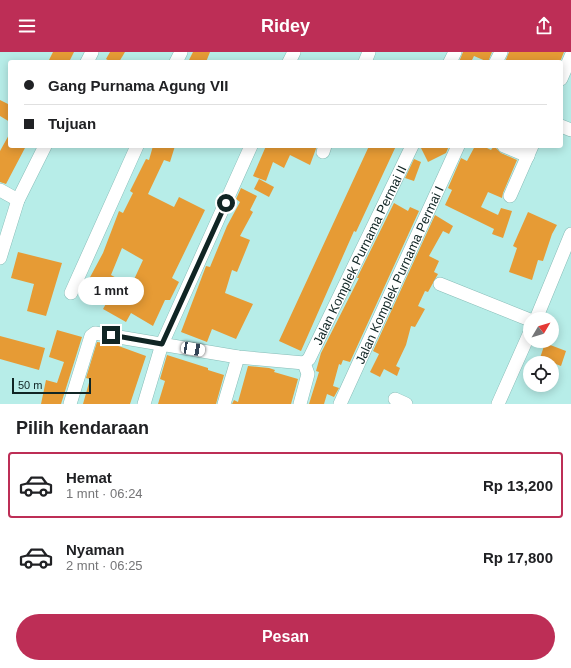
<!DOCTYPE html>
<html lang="id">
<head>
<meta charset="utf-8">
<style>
  :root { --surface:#fff; --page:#f6f6f6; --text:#202124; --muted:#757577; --line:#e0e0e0; --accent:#bd2e56 }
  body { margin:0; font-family:Arial,sans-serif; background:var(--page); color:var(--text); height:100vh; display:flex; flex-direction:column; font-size:15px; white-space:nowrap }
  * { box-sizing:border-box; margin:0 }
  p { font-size:13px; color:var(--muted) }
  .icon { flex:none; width:22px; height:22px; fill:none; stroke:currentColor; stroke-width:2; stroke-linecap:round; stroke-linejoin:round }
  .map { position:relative; height:352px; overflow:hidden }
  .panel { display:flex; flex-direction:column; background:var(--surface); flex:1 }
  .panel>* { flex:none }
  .banner { position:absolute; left:8px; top:8px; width:555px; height:88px; border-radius:4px; box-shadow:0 2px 10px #0003; display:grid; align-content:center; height:88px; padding:0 16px; background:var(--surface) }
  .needle { width:26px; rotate:52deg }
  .buttons { position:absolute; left:523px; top:260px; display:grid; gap:8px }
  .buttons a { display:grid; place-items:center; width:36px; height:36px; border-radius:50%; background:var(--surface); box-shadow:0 2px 10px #0003; font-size:20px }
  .scale { position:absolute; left:12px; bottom:10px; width:79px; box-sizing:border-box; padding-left:4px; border:2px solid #102524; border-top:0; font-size:11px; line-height:14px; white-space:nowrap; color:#102524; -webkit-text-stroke:3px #b7ede8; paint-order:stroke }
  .end { position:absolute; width:18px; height:18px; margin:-9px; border:5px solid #102524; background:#fff; box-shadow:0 0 0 2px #fff }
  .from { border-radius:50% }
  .bubble { position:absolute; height:28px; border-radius:14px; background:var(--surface); box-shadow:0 2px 10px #0003; font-size:13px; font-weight:700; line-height:28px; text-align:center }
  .car { position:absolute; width:12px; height:24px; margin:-12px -6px; border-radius:5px; box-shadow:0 0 3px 1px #0007; background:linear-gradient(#fff 24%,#345 0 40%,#fff 0 76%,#345 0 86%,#fff 0) }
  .banner b { display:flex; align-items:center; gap:14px; height:38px; font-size:15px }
  .banner b+b { border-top:1px solid var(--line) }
  .banner i { width:10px; height:10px; background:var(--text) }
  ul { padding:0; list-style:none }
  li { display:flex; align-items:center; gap:12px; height:66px; margin:0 8px 6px; padding:0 8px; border:2px solid transparent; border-radius:4px }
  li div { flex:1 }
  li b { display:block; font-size:15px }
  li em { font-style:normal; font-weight:700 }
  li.active { border-color:var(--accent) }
  li>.icon { width:36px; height:36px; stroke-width:1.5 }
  h2 { padding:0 16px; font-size:18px; line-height:48px }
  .cta { display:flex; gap:8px; margin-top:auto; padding:8px 16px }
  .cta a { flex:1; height:46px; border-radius:24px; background:var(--accent); color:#fff; font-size:16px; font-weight:700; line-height:46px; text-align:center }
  header { display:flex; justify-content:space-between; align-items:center; height:52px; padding:0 16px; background:var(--accent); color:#fff; font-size:18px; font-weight:700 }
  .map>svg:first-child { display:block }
  .building { fill:#e69b35; fill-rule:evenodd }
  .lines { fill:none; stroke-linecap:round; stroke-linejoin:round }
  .minor-casing { stroke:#87bcb7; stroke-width:14 }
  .minor { stroke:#fff; stroke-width:13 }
  .route { stroke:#102524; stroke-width:5 }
  .labels { text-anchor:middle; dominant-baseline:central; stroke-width:3; stroke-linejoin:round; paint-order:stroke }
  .street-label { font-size:13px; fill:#102524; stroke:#b7ede8 }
</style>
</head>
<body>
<header><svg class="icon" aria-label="menu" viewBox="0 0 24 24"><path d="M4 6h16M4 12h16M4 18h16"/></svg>Ridey<svg class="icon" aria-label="share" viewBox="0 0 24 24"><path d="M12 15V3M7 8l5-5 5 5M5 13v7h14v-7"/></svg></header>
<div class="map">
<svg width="571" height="352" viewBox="0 0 571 352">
  <rect width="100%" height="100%" fill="#b7ede8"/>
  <g class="building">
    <polygon points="53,0 74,0 69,10 48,10"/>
    <polygon points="110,0 125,0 119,10 111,10 106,7"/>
    <polygon points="193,0 210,0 206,10 188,10"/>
    <polygon points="463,0 492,0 488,10 474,4 471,10 459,10"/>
    <polygon points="509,0 564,0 560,10 505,10"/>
    <polygon points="0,48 10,53 10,70 0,64"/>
    <polygon points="10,81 10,94 26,94 6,132 0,130 0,99"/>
    <path d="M153,94h22l-5,16 -6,-2 -16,34 26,13 5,-10 26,13 -33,68 7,4 -9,18h-5l-12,26 -22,-13 -5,9 -23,-13 9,-16 -24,-12 15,-28 16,-42 4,2 10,-20 -3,-2 16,-32 3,1zM122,196l21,12 -12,26 -20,-11z"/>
    <polygon points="266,94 317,94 310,113 290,103 284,116 273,110 266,129 253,124"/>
    <polygon points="369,94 396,94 356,180 354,179 301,299 279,289"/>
    <polygon points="420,94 449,94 446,101 428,110"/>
    <polygon points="475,94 483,94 491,98 494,94 501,101 517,108 503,141 502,146 488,140 481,155 498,163 501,156 512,159 503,186 492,182 494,177 445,153 452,138 448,136 461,106 467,109"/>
    <polygon points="414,107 421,110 414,129 405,126"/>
    <polygon points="259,127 274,135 269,145 254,137"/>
    <polygon points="241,136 257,144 250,158 253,160 240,184 250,188 237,220 232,218 225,241 253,252 236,287 212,277 207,290 181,280 206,214 210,215 227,174 240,150 236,147"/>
    <polygon points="394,151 408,159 410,155 419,159 350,310 343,308 341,313 339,312 333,334 339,336 334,345 327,342 324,352 309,352 319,320 316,319 321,301 359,226 357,226"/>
    <polygon points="528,160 557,173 552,182 543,209 538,208 532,228 509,220 517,196 513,194"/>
    <polygon points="435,163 453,174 449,182 443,179 429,204 439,209 434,220 438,222 428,240 425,239 418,254 425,257 415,275 411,274 406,293 396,314 400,316 397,324 384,317 380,325 370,320 379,302 373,299"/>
    <polygon points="18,200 62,211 46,264 27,259 34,232 11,226"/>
    <polygon points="57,278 82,285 61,352 41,352 46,328 57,331 64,310 49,305"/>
    <polygon points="0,284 45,296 39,318 0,307"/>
    <polygon points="97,290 113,292 146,304 130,352 83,352 90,327 86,326"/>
    <polygon points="545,291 566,299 561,314 540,306"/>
    <polygon points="167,303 208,316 208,318 224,323 216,352 158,352 165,329 160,327"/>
    <polygon points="248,314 269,316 275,318 274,320 298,327 291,352 232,352 234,348 238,350"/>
  </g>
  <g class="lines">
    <defs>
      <g id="minor">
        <polyline points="87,10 92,0"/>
        <polyline points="176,10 181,0"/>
        <polyline points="289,10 294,0"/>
        <polyline points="365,10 369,0"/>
        <polyline points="450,10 455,0"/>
        <polyline points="496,10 501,0"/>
        <polyline points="561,27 571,4"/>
        <polyline points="561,74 571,78"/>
        <polyline points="504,94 528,104"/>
        <polyline points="323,100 325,94"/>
        <polyline points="0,138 18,148"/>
        <polyline points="510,144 532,94"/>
        <polyline points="0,206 18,148 45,94"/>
        <polyline points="440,232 530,268"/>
        <polyline points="71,241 137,94"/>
        <polyline points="536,267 571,182"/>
        <path id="s1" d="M304,311l5,-4 103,-213"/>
        <polyline points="395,347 406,352"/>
        <polyline points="70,352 91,284 95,281 238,305 304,311"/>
        <polyline points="144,352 162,292 251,94"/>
        <polyline points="224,352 238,305"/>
        <polyline points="300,352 308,322 304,311"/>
        <path id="s2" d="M340,352l118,-258"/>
        <polyline points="498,352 530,280"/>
      </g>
    </defs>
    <use href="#minor" class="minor-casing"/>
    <use href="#minor" class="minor"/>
  </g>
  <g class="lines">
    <polyline class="route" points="111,283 162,292 226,151"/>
  </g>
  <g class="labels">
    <g class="street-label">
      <text stroke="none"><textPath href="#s1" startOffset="122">Jalan Komplek Purnama Permai II</textPath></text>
      <text stroke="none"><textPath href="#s2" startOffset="142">Jalan Komplek Purnama Permai I</textPath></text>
    </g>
  </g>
</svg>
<div class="buttons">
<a><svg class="needle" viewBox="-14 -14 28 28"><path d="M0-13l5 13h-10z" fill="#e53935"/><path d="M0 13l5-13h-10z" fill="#757577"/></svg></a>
<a><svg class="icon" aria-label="locate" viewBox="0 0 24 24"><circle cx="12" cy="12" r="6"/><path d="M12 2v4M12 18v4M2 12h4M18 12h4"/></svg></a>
</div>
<div class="scale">50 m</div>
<i class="end from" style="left:226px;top:151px"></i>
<i class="end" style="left:111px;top:283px"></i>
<div class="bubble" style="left:78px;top:225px;width:66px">1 mnt</div>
<i class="car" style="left:193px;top:297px;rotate:100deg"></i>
<div class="banner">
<b><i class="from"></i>Gang Purnama Agung VII</b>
<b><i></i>Tujuan</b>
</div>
</div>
<section class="panel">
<h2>Pilih kendaraan</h2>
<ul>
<li class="active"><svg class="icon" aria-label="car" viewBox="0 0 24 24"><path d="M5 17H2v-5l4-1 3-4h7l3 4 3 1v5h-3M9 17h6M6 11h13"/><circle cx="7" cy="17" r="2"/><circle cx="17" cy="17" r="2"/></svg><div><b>Hemat</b><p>1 mnt · 06:24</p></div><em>Rp 13,200</em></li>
<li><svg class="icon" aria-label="car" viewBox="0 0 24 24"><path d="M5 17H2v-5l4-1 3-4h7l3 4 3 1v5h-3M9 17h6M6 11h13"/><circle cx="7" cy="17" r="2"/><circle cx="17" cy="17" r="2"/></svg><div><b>Nyaman</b><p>2 mnt · 06:25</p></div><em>Rp 17,800</em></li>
</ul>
<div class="cta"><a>Pesan</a></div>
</section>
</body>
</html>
